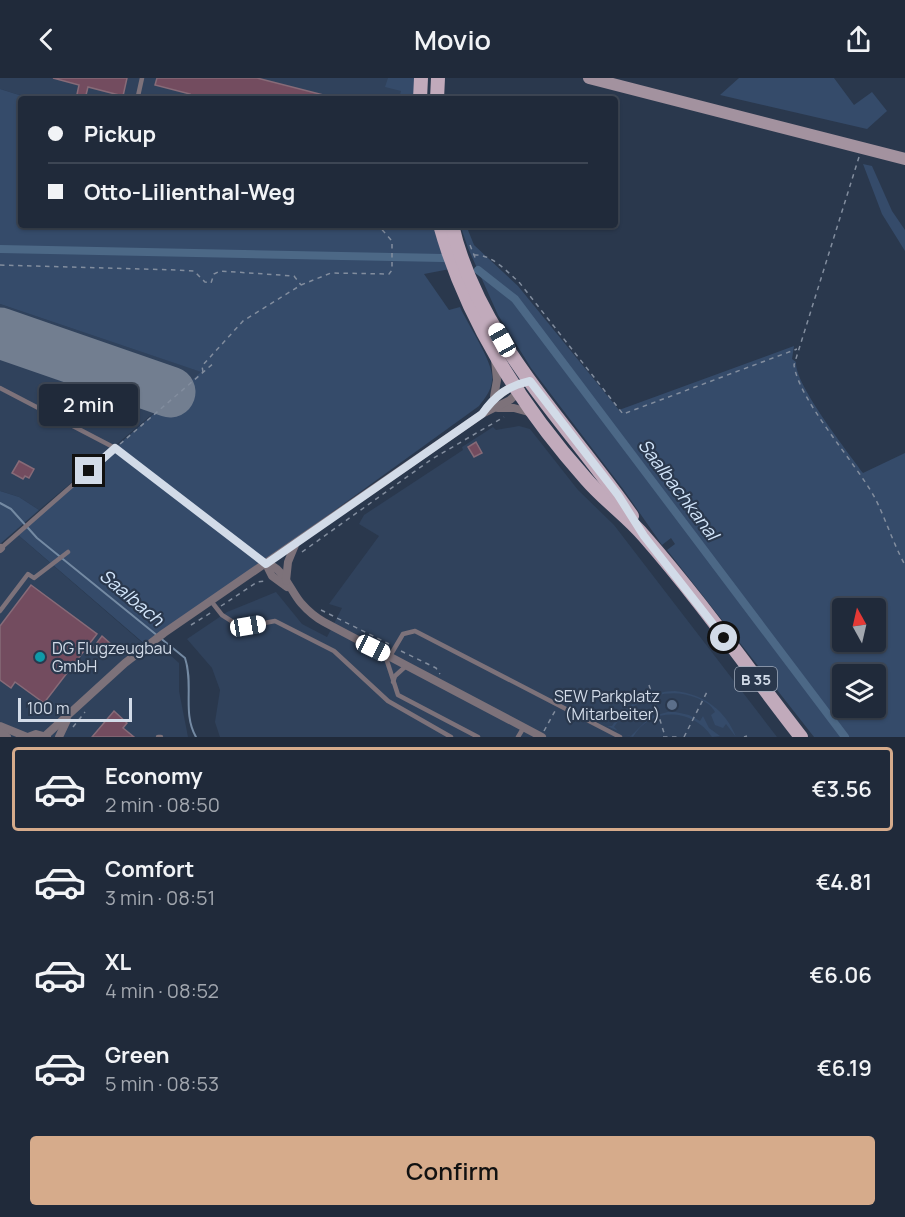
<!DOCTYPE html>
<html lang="en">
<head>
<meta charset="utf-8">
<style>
  :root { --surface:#202a3a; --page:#283242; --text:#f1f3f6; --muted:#a2a7af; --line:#3d4654; --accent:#d6ab8b }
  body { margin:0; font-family:Manrope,sans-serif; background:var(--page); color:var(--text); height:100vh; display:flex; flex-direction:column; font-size:22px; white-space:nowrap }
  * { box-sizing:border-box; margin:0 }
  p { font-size:20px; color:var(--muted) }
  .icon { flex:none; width:33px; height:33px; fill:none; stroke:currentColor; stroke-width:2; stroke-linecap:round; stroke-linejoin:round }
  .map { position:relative; height:659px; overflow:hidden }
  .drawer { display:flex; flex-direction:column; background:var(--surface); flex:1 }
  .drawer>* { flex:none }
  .guide { position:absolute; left:18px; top:18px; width:600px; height:132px; border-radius:6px; box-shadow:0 2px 4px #0004,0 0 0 2px var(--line); display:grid; align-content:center; height:132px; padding:0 30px; background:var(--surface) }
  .needle { width:39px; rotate:352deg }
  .buttons { position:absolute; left:832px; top:520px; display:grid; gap:12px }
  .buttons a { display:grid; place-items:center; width:54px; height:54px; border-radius:6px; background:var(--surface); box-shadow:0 2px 4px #0004,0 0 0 2px var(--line); font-size:30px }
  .scale { position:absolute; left:18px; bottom:15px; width:114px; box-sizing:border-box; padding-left:6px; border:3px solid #d2dbe8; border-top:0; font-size:16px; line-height:21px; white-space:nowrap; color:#d2dbe8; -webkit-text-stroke:4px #2a384d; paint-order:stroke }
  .end { position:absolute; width:27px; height:27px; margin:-14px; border:8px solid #d2dbe8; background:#111; box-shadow:0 0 0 3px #111 }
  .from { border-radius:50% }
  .bubble { position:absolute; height:42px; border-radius:6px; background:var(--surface); box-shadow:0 2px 4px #0004,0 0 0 2px var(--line); font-size:20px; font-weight:600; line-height:42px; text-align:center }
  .car { position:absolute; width:18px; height:36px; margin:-18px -9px; border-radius:8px; box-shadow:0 0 4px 2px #0007; background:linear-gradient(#fff 24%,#345 0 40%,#fff 0 76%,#345 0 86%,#fff 0) }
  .guide b { display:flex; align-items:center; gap:21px; height:57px; font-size:22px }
  .guide b+b { border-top:2px solid var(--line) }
  .guide i { width:15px; height:15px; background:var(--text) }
  ul { padding:10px 0 0; list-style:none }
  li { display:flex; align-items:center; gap:18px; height:84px; margin:0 12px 9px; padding:0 18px; border:3px solid transparent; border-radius:6px }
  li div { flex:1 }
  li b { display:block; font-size:22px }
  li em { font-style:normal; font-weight:600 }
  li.current { border-color:var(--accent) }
  li>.icon { width:54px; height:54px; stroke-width:1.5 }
  .action { display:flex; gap:12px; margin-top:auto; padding:12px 30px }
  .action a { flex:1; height:69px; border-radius:6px; background:var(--accent); color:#111; font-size:24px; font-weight:600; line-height:69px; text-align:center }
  header { display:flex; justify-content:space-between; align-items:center; height:78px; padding:0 30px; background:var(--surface); font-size:27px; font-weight:600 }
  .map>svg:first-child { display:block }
  .built { fill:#30425c }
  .green { fill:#354b6a; fill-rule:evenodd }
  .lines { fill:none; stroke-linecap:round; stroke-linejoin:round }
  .stream { stroke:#748aa3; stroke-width:2 }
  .canal { stroke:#4c6886; stroke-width:8 }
  .runway { stroke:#727e90; stroke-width:51 }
  .building { fill:#734c5f; stroke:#876b78; stroke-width:1.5 }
  .path { stroke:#828d9e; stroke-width:1.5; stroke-dasharray:4.5 4.5; stroke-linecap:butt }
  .service { stroke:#7d727a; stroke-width:4.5 }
  .minor { stroke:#7d727a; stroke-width:8 }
  .secondary { stroke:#a3929f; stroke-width:12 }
  .primary { stroke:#c1aabb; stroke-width:14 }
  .route { stroke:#d2dbe8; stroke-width:8 }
  .culture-dot { fill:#0f9aa8; stroke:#2a384d; stroke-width:2 }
  .service-dot { fill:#5c6f8a; stroke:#2a384d; stroke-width:2 }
  .labels { text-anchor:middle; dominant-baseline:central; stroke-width:4.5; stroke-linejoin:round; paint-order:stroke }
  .shield { fill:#2a384d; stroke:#a0aaba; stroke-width:1.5 }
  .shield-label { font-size:15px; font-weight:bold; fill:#d2dbe8 }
  .poi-label { font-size:16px; fill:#d2dbe8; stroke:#2a384d; text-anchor:start }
  .water-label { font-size:18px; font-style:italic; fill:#d3e6fb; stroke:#2a384d }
</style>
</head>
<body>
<header><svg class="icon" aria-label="back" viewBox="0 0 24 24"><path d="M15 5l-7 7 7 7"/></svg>Movio<svg class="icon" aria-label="share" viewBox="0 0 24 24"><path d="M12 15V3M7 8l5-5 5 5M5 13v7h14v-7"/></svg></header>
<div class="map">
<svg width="905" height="659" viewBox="0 0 905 659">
  <rect width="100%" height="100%" fill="#2a384d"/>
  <g class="built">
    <polygon points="0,0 416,0 415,21 32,21 0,11"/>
    <polygon points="0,226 202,294 39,432 19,419 0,413"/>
    <polygon points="519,348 530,351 578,412 614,447 777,659 220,659 215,644 220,612 212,590 187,561 227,534 276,514 302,546 327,559 342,530 329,526 379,458 359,446 364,437 463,372 462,369 493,349 496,352"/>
    <polygon points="18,457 146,568 154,563 179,585 179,613 188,659 0,659 0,470 3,471"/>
  </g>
  <g class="green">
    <polygon points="388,0 416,0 416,21 399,21 401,13 385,9"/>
    <polygon points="739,0 834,0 854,27 872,14 887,33 867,51 720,17"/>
    <path d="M0,11l32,10h-11v126h412l17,44 -26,5 25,36 11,-3c8,18 35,57 32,74 -1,10 -7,17 -13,25l-332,240 -130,-112 184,-162 -201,-68z"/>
    <polygon points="863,86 872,88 892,133 905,152 905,173 882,136"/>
    <path d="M460,147h6l8,20 44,41 101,124 175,-64 -2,13 4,3c-2,22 52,90 67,111l42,-20v284h-91l-147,-187 8,-6 -4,-6 -9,7 -39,-56 -92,-121 -33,-53 -30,-67zM843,531h33v33h-33zM843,597h33v33h-33z"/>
    <polygon points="0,413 19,419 39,432 0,466"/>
    <path d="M675,613c29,3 51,20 61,46l-10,-13 -3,4 -8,-3 -4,-10 4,-3c-4,-7 -10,-11 -18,-14 -31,-13 -65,2 -83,29l4,4 -11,-5h5c15,-23 36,-34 63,-35z"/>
    <path d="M671,633l18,4 11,6 3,-5 6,12 11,8 -8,1c-19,-29 -61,-31 -79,0l-8,-2 6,1 19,-19z"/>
  </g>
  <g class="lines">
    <path class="stream" d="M0,425l11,6 26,29 148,120c9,26 -3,55 11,79"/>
    <g class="canal">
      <polyline points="0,171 443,180"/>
      <polyline points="478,192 515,221 845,659"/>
    </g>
    <polyline class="runway" points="0,255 170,314"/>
  </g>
  <g class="building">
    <polygon points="53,0 127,0 123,18 88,9 85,21 76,21 79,7"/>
    <polygon points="157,0 257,0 339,21 188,21 190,16 155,7"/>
    <polygon points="476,364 482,375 474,379 468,369"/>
    <polygon points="19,383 34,391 29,400 25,398 23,401 12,395"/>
    <polygon points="31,507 97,556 44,625 15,604 11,610 0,602 0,548"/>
    <polygon points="102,558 111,566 102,577 93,570"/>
    <polygon points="114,633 127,645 123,650 134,659 92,659"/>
  </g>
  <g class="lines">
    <g class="path">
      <path d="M859,79l-65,208c5,36 62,98 81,133 11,22 18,45 30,67"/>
      <polyline points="470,167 476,182"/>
      <path d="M474,177c18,-1 32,16 45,27l104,132 174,-65"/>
      <polyline points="0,187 176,192 194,193 205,204 211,205 214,196 220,193 294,198 301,207"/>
      <polyline points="203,294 202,288 243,243 301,207 331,195 389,196 392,192 392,163 378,147"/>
      <polyline points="120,366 215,284"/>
      <polyline points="302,474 432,381 504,339"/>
      <polyline points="221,528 257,504 266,503"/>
      <polyline points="321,532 389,566"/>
      <polyline points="191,547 212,534"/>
      <polyline points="401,573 436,590 440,596"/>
      <polyline points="649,607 665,658"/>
      <polyline points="73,649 85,634"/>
      <polyline points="544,653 555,633"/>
      <polyline points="663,659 680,659"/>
      <polyline points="684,659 708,612"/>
      <polyline points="744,659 747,658"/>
    </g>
    <g class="service">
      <polyline points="142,0 138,18 148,21"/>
      <polyline points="0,310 115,370 266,486"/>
      <polyline points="1,470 115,370"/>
      <polyline points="211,523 222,537 236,546 248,548 275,543 334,573 388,623 451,659"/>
      <polyline points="0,533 28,496 34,500 68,474"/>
      <polyline points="393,604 395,598 406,588"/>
      <polyline points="158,659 161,659"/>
      <polyline points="478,659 398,617 387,583 403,556 415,553 620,659"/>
      <polyline points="518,659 524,649"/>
    </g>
    <g class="minor">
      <polyline points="494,319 497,302 495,281"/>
      <polyline points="498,330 514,330 532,335"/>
      <path d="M483,335c13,-18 25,-27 47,-32"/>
      <polyline points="0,471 1,470"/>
      <path d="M266,486c16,1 25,28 35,39 7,8 14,14 23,19l218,115"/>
      <polyline points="266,486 272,498 287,509"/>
      <polyline points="286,503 288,484 295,467"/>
      <polyline points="0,648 27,659"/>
      <polyline points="0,654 7,659"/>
      <polyline points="45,658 125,585 164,555 482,336 510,322 521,312"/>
      <polyline points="28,659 36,656 47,659"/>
      <polyline points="59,659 67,642"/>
    </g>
    <polyline class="secondary" points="589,0 905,81"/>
    <g class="primary">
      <polyline points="420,21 421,0"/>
      <polyline points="437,21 438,0"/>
      <path d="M440,147c26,94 81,181 146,254 18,21 41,37 58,57 56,64 105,134 157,201"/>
      <path d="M452,147c26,113 116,199 180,291"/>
    </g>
  </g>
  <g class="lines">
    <path class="route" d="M89,393l26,-23 151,116 216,-150c13,-18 25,-28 48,-33l88,114 26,41 80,102"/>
  </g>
  <circle class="culture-dot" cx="40" cy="579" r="6"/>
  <circle class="service-dot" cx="672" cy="627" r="6"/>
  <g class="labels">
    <rect class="shield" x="735" y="589" width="42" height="24" rx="4.5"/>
    <g class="shield-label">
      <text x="756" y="601">B 35</text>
    </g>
    <g class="poi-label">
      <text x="52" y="570">DG Flugzeugbau<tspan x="52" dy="18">GmbH</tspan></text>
      <text x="660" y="618" text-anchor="end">SEW Parkplatz<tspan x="660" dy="18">(Mitarbeiter)</tspan></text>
    </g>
    <g class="water-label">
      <text transform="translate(679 411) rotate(53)">Saalbachkanal</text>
      <text transform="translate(132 519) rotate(40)">Saalbach</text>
    </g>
  </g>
</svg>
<div class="buttons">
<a><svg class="needle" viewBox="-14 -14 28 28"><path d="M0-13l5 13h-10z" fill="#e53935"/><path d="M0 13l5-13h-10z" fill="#a2a7af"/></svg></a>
<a><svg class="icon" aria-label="layers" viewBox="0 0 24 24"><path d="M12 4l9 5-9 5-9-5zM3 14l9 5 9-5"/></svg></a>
</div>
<div class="scale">100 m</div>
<i class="end from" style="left:724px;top:560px"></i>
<i class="end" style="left:89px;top:393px"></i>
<div class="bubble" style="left:39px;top:306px;width:99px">2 min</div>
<i class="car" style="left:502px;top:262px;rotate:331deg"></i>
<i class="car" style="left:248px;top:548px;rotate:81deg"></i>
<i class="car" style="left:373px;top:570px;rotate:116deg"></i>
<div class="guide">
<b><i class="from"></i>Pickup</b>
<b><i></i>Otto-Lilienthal-Weg</b>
</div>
</div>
<section class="drawer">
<ul>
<li class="current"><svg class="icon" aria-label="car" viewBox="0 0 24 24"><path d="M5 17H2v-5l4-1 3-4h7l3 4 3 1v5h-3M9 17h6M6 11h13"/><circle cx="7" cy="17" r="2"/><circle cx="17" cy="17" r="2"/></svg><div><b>Economy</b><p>2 min · 08:50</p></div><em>€3.56</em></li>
<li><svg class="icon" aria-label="car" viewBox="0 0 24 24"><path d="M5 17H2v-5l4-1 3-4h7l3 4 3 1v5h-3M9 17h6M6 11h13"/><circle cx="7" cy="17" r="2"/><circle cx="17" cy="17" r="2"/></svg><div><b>Comfort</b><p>3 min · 08:51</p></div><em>€4.81</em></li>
<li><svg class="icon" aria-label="car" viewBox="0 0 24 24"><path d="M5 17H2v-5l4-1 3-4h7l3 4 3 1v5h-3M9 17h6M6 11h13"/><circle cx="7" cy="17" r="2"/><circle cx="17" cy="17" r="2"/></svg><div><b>XL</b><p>4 min · 08:52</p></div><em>€6.06</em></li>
<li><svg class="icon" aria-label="car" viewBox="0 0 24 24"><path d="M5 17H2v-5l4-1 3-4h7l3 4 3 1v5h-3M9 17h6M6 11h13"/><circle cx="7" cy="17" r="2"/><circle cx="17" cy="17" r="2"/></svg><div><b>Green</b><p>5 min · 08:53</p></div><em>€6.19</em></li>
</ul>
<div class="action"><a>Confirm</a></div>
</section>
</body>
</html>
